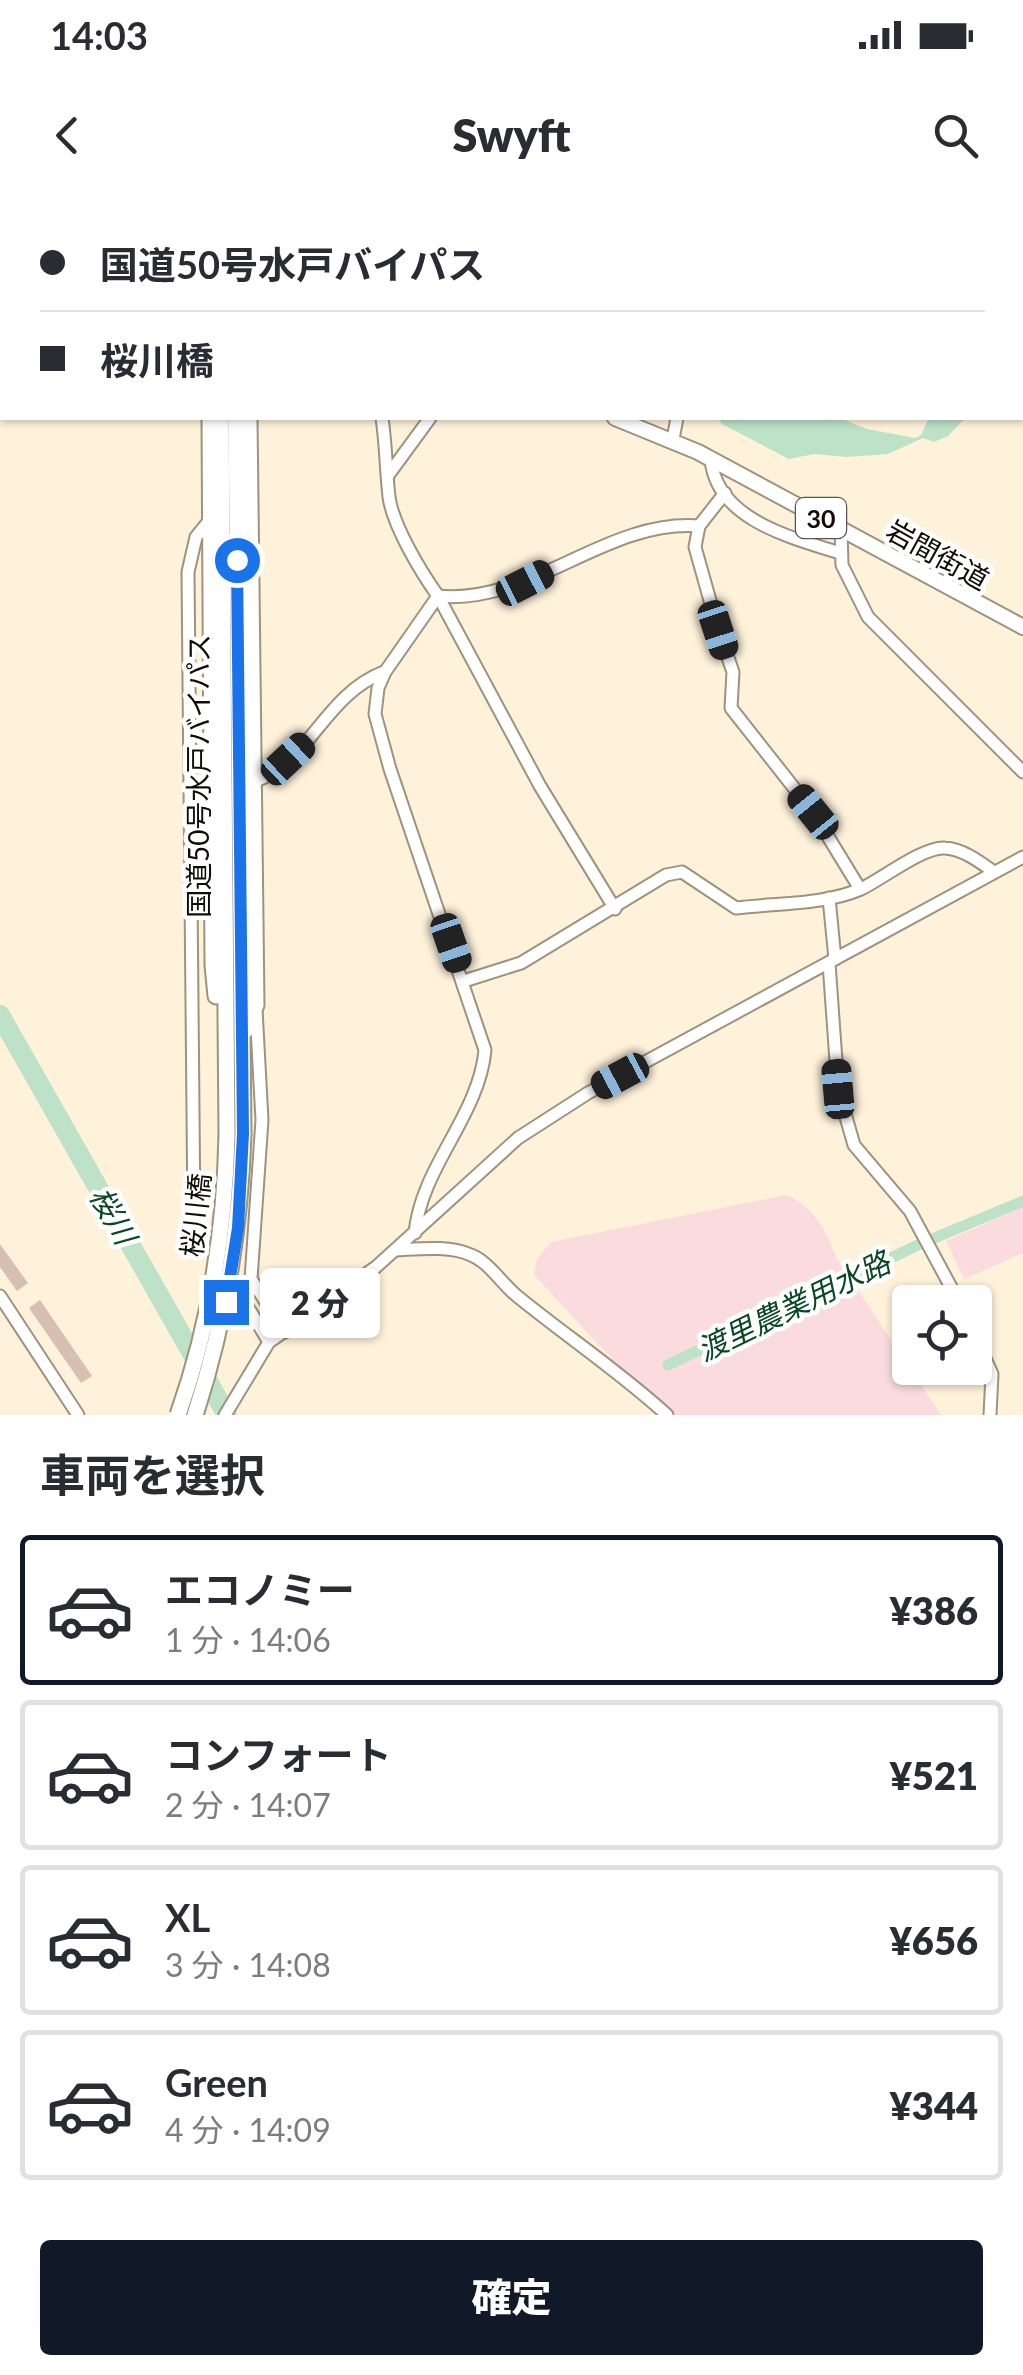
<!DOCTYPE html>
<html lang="ja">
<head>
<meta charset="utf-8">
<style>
  :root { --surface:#fff; --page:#f2f2f3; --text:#2b2b33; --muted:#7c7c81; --line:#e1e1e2; --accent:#111827 }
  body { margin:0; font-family:Lato,"Noto Sans JP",sans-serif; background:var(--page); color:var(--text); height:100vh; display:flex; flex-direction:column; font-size:38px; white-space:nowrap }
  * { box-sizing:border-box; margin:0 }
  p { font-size:32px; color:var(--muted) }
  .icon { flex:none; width:55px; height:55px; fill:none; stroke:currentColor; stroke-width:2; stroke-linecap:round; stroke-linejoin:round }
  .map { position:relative; height:1215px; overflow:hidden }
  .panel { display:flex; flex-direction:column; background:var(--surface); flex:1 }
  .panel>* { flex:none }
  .banner { position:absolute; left:0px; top:0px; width:1025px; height:220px; box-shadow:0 2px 8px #0004; display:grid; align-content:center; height:220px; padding:0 40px; background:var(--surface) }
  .tools { position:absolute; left:892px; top:1085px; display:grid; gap:20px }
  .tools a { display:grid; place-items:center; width:100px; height:100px; border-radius:10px; background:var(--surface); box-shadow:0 2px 8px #0004; font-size:50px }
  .end { position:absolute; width:45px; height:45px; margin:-22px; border:12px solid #1a73e8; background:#fff; box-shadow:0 0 0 5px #fff }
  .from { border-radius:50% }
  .bubble { position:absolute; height:70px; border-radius:10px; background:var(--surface); box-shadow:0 2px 8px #0004; font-size:32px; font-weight:800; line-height:70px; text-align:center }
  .car { position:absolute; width:30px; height:60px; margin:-30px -15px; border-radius:12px; box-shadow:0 0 8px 2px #0007; background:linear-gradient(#222 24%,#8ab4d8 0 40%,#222 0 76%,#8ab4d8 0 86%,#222 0) }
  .banner b { display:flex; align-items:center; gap:35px; height:95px; font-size:38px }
  .banner b+b { border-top:2px solid var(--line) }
  .banner i { width:25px; height:25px; background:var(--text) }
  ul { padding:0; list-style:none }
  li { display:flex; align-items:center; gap:30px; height:150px; margin:0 20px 15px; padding:0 20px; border:5px solid var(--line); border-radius:10px }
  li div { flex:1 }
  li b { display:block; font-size:38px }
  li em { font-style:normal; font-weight:800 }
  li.active { border-color:var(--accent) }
  li>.icon { width:90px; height:90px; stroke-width:1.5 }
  h2 { padding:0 40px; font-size:45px; line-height:120px }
  .button { display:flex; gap:20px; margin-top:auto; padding:20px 40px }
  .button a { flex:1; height:115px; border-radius:10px; background:var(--accent); color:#fff; font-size:40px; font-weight:800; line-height:115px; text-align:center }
  .status { display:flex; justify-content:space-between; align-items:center; height:70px; padding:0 50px; background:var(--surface); direction:ltr }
  .status svg { height:28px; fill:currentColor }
  header { display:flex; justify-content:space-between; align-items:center; height:130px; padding:0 40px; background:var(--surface); font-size:45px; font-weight:800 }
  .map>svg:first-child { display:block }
  .green { fill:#fadcde }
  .water { fill:#bde2c8 }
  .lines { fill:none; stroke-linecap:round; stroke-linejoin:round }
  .canal { stroke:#bde2c8; stroke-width:11 }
  .river { stroke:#bde2c8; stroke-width:20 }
  .building { fill:#d8bfb3 }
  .minor-casing { stroke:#9e937e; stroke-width:15 }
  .major-casing { stroke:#9e937e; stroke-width:18 }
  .highway-casing { stroke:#9e937e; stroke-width:19 }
  .minor { stroke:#fff; stroke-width:11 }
  .major { stroke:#fff; stroke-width:14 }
  .highway { stroke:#fff; stroke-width:15 }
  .highway-bridge-casing { stroke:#9e937e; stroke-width:19; stroke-linecap:butt }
  .highway-bridge { stroke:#fff; stroke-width:15 }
  .route { stroke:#1a73e8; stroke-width:12 }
  .labels { text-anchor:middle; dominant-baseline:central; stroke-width:9; stroke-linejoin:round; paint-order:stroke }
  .shield { fill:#fff; stroke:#585651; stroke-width:2.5 }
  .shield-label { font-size:25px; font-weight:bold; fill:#110d06 }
  .street-label { font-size:28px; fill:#110d06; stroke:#fff }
  .water-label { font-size:30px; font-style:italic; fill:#0a4727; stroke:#fff }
</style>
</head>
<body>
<div class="status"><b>14:03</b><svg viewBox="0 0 49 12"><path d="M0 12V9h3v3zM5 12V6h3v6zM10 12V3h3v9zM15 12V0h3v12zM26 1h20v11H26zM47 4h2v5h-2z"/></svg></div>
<header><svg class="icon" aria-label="back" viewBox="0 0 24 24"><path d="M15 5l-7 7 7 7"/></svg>Swyft<svg class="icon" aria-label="search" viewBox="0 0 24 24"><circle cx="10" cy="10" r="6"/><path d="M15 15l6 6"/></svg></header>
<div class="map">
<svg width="1023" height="1215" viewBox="0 0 1023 1215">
  <rect width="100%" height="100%" fill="#fef2db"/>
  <g class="green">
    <path d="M787,995c28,13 38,34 49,62l105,158h-277l-130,-140 3,-16 14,-17z"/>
    <polygon points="1023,1007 1023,1053 964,1079 946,1041"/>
  </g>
  <polygon class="water" points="718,218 839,218 867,229 915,238 921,235 929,218 965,218 948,236 934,242 923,238 888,254 847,257 814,254 789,259 722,224"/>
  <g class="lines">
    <g class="canal">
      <polyline points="932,1039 1023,1001"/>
      <polyline points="668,1165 918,1045"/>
    </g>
    <polyline class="river" points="0,815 227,1215"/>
  </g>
  <g class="building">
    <polygon points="0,1044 28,1083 17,1091 0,1067"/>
    <polygon points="40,1100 92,1176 81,1183 29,1108"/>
  </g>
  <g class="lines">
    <defs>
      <g id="minor">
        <polyline points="500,0 503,2"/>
        <polyline points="100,2 100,0"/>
        <path d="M382,218c4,26 4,53 7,79 4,29 32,75 49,99l102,190 75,123"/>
        <polyline points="673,239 677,218"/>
        <path d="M711,259c5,61 82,79 129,94"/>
        <polyline points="389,274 430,218"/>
        <polyline points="725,293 699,326 695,347 718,429 733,472 731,508 813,612 860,689"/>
        <polyline points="209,321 196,337 188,372 194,1019 217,1057"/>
        <polyline points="841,329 842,365 868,417 1023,572"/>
        <path d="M438,396c94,9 167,-77 261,-70"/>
        <path d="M253,582c57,-19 71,-87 131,-110"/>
        <polyline points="829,698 835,759"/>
        <polyline points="829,763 838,889 854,945 910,1011 959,1102"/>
        <path d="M464,781l57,-18 145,-88 16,-3 54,36c40,-5 88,-3 125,-19 21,-10 63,-43 84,-41 18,1 35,14 49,24"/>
        <polyline points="256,809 262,920 251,1079 285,1132"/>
        <path d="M415,1033c6,-66 64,-117 70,-183l-95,-281 -15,-55 3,-26 7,-16 53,-76"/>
        <path d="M395,1050c24,-1 54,-5 76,5 18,7 31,29 46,41 49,40 103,76 150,119"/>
        <polyline points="227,1073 269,1142"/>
        <polyline points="0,1096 78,1215"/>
        <polyline points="975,1136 992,1174 990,1215"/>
        <polyline points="225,1215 269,1142 376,1067 518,938 588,893 1023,657"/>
      </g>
      <g id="major">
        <polyline points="0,152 2,152"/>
        <polyline points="615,218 698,252 1023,427"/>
      </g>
      <g id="highway">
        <polyline points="207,0 207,2"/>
        <polyline points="219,0 219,2"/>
        <polyline points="235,0 235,2"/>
        <polyline points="248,0 248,2"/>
        <polyline points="210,218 213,765 216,796"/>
        <polyline points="221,218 227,935"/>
        <polyline points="236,218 243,934"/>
        <polyline points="245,831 256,805 249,218"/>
      </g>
    </defs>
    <use href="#minor" class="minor-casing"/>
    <use href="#major" class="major-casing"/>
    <use href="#highway" class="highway-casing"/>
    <use href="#minor" class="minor"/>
    <use href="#major" class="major"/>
    <use href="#highway" class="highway"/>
    <defs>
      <g id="highway-bridge">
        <path d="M178,1215c32,-91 47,-185 49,-280"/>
        <path d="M195,1215c30,-92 45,-184 48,-281"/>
      </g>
    </defs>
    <use href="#highway-bridge" class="highway-bridge-casing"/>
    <use href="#highway-bridge" class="highway-bridge"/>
  </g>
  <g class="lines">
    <polyline class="route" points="226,1102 238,1028 243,934 237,360"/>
  </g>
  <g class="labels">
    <rect class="shield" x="796" y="298" width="50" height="40" rx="8"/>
    <g class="shield-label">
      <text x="821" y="318">30</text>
    </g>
    <g class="street-label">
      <text transform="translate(938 354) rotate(29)">岩間街道</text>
      <text transform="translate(198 576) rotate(-90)">国道50号水戸バイパス</text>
      <text transform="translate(195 1015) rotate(-84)">桜川橋</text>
    </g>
    <g class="water-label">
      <text transform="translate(114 1015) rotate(60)">桜川</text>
      <text transform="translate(793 1105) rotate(-26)">渡里農業用水路</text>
    </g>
  </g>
</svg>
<div class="tools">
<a><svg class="icon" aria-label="locate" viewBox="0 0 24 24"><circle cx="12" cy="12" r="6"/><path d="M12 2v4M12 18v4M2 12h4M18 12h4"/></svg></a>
</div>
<i class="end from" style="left:237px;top:360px"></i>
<i class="end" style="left:226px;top:1102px"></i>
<div class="bubble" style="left:260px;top:1068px;width:120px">2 分</div>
<i class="car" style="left:525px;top:383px;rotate:63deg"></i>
<i class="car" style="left:718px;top:430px;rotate:162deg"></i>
<i class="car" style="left:288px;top:559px;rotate:47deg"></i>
<i class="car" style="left:813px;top:612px;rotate:321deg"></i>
<i class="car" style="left:451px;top:743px;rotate:161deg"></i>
<i class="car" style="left:620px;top:876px;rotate:242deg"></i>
<i class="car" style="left:838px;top:889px;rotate:355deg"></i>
<div class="banner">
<b><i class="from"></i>国道50号水戸バイパス</b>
<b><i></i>桜川橋</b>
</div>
</div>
<section class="panel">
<h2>車両を選択</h2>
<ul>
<li class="active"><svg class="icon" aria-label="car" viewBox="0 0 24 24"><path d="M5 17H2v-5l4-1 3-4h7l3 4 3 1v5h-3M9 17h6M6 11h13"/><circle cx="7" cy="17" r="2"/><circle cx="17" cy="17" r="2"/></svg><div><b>エコノミー</b><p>1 分 · 14:06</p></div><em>¥386</em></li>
<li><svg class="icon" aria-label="car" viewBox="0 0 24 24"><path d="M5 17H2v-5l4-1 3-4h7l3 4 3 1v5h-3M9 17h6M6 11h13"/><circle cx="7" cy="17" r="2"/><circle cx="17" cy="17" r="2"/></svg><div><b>コンフォート</b><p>2 分 · 14:07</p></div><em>¥521</em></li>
<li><svg class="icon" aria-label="car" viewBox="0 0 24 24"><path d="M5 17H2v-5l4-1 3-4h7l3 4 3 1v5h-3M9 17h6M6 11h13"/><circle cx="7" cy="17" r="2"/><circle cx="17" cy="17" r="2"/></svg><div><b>XL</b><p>3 分 · 14:08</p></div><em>¥656</em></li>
<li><svg class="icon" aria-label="car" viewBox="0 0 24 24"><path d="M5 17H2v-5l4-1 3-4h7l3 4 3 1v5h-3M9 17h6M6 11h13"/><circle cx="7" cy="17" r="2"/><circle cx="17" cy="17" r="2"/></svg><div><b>Green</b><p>4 分 · 14:09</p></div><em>¥344</em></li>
</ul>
<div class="button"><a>確定</a></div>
</section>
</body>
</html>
